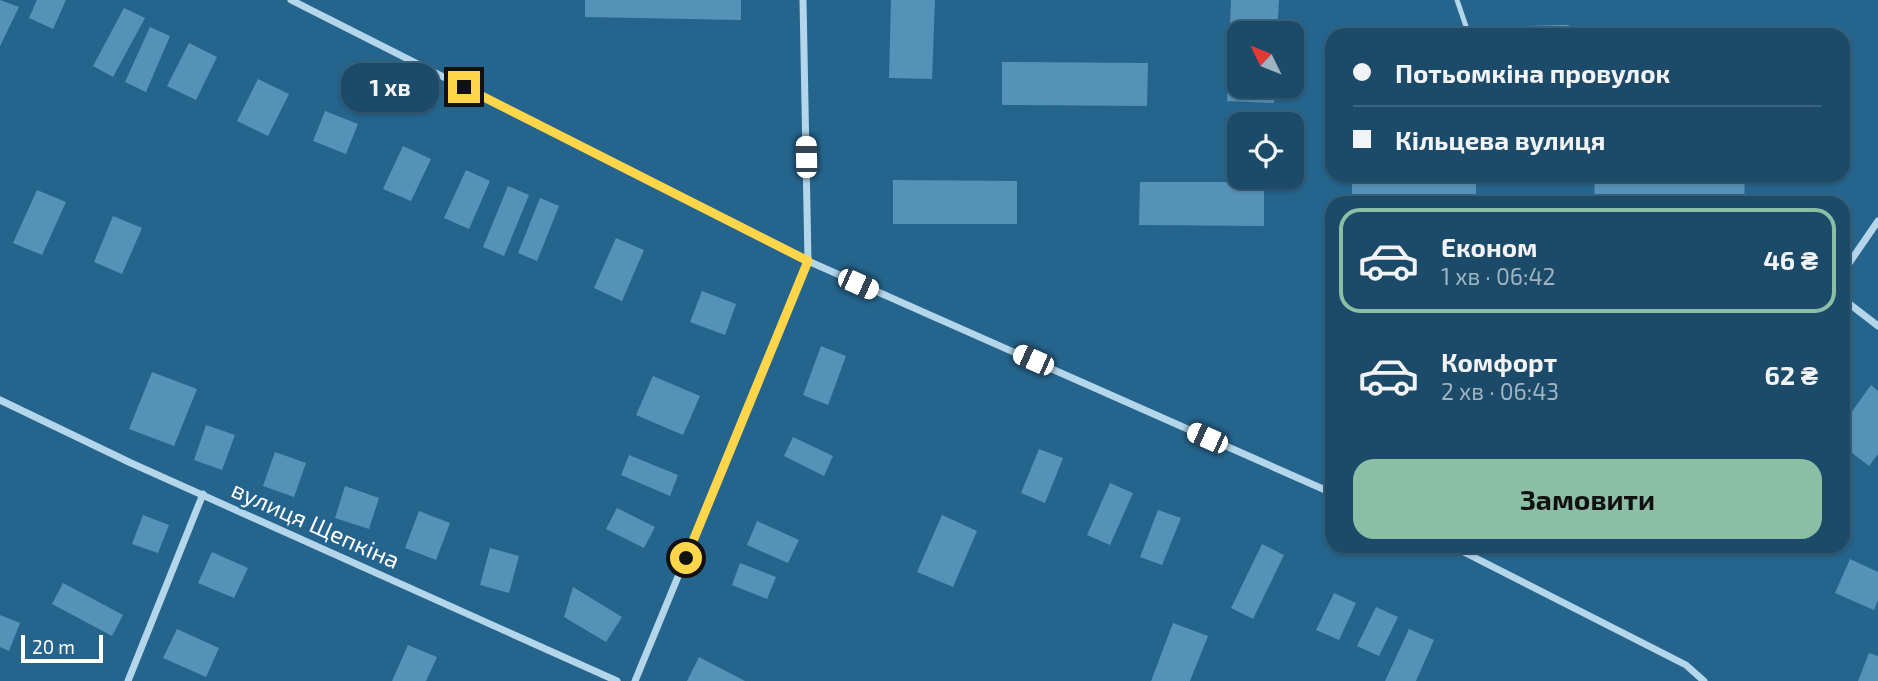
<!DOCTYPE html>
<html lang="uk">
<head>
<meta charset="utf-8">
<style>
  :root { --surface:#1c4b69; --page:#25526f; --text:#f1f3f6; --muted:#a0b3c0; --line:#3a637d; --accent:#8abfa5 }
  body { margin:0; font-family:"Exo 2",sans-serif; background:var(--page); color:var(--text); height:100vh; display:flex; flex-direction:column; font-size:26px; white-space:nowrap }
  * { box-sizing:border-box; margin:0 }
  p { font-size:23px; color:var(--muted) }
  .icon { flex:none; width:38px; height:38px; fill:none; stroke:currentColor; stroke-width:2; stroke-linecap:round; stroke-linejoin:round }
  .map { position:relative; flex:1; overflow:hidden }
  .panel { position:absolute; left:1325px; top:196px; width:525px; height:357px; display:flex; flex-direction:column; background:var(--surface); border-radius:21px; box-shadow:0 2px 5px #0004,0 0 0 2px var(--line) }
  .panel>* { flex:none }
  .banner { position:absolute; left:1325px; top:28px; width:525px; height:154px; border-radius:21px; box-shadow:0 2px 5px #0004,0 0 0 2px var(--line); display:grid; align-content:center; height:154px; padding:0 28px; background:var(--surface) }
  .needle { width:46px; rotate:313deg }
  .tools { position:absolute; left:1227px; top:21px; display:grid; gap:14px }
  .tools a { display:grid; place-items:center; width:77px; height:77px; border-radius:14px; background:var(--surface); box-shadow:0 2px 5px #0004,0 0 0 2px var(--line); font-size:35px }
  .scale { position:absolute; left:21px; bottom:18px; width:82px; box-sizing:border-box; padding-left:7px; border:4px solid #fff; border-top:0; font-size:19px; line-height:24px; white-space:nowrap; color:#fff; -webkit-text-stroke:5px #25648c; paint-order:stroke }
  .end { position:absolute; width:32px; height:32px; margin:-16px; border:9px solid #ffd54a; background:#111; box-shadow:0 0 0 4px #111 }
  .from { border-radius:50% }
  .bubble { position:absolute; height:49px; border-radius:21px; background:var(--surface); box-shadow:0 2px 5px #0004,0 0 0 2px var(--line); font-size:23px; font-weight:700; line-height:49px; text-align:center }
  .car { position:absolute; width:21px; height:42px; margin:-21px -10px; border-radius:9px; box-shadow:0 0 5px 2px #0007; background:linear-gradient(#fff 24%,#345 0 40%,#fff 0 76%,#345 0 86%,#fff 0) }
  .banner b { display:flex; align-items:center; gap:24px; height:66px; font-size:26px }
  .banner b+b { border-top:2px solid var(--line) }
  .banner i { width:18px; height:18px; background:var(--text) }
  ul { padding:12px 0 0; list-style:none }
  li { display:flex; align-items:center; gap:21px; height:105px; margin:0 14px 10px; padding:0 14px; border:4px solid transparent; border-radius:21px }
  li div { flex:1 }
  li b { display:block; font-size:26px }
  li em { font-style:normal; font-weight:700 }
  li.active { border-color:var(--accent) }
  li>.icon { width:63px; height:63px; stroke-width:1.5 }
  .cta { display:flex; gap:14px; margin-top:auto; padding:14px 28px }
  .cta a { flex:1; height:80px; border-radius:21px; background:var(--accent); color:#111; font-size:28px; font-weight:700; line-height:80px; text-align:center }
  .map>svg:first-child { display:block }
  .building { fill:#5692b7 }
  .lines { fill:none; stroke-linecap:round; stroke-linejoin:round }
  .service { stroke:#b4d6ea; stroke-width:5 }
  .minor { stroke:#b4d6ea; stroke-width:7 }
  .route { stroke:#ffd54a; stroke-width:9 }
  .labels { text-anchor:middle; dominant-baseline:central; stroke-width:5; stroke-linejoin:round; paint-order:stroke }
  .street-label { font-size:24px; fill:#fff; stroke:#25648c }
</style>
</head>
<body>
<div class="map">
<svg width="1878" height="681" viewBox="0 0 1878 681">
  <rect width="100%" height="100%" fill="#25648c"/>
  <g class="building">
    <polygon points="0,0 19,7 0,46"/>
    <polygon points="37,0 66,0 53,29 29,18"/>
    <polygon points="585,0 741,0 741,20 585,17"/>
    <polygon points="891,0 935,0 932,79 889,78"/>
    <polygon points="1231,0 1279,0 1277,33 1239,33 1239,86 1275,86 1274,103 1227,101"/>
    <polygon points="124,8 145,18 113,77 93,66"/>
    <polygon points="150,27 170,36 146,92 125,82"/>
    <polygon points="189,43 217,57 196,100 167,86"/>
    <polygon points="1002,62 1148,63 1147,106 1002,105"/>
    <polygon points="258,79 289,94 268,136 237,121"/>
    <polygon points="325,111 358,124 346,154 313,141"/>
    <polygon points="403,146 431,159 411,201 383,189"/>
    <polygon points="466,170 490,181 469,229 444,218"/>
    <polygon points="1595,175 1745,175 1744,203 1594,203"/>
    <polygon points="893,180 1017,181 1017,224 893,224"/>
    <polygon points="1140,182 1264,182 1264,226 1139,225"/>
    <polygon points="1352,183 1476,184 1476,203 1352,203"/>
    <polygon points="508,186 529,195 504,256 483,247"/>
    <polygon points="37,190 66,202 42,255 13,243"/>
    <polygon points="540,198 559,206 537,261 518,253"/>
    <polygon points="113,216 142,228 122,274 94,262"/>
    <polygon points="616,238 644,250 622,301 594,288"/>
    <polygon points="702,291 736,304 725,335 690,322"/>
    <polygon points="821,346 846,356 828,405 803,395"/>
    <polygon points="152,372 197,389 174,446 129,429"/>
    <polygon points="653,376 700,396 683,435 636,415"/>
    <polygon points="1871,385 1878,391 1878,454 1869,466 1843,446 1843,424"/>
    <polygon points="206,425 235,435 222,470 194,460"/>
    <polygon points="793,437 833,456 824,476 784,456"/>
    <polygon points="1039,449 1063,458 1045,503 1021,493"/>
    <polygon points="275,452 306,463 294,497 263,486"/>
    <polygon points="629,455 678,475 670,496 621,475"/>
    <polygon points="1110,483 1133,493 1110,545 1087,535"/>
    <polygon points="345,486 379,498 369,529 335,518"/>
    <polygon points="617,508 655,527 644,548 606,529"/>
    <polygon points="1158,510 1181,518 1162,565 1140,557"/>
    <polygon points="419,511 450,523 436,560 405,548"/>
    <polygon points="143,515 169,525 158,553 132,544"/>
    <polygon points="942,515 977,531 953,587 917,572"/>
    <polygon points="757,521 799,540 788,563 747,545"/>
    <polygon points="1262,544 1284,555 1253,619 1231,608"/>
    <polygon points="490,548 519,556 509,593 480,585"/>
    <polygon points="212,552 248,568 234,598 198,583"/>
    <polygon points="1850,559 1878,572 1878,600 1874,610 1835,593"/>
    <polygon points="740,563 776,577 767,599 732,585"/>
    <polygon points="63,583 123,615 112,636 52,604"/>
    <polygon points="573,587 622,617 606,642 564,617"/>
    <polygon points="1334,593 1356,603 1339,640 1316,630"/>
    <polygon points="1376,607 1398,617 1379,656 1357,646"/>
    <polygon points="0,615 20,623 9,651 0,647"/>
    <polygon points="1173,623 1208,636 1190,681 1151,681"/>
    <polygon points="177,629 219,648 206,677 163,658"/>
    <polygon points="1409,629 1434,640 1416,681 1385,681"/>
    <polygon points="408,645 437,657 426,681 392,681"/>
    <polygon points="1869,653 1878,656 1878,681 1858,681"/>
    <polygon points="699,657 745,681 687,681"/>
  </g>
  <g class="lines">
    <g class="service">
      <polyline points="1457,0 1469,35"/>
      <polyline points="1467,29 1568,28"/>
    </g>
    <g class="minor">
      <polyline points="291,0 808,261 1332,493"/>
      <polyline points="1843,272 1878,221"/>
      <polyline points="1843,299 1878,326"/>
      <polyline points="0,400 131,463 617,681"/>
      <polyline points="1452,546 1686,665 1704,681"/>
      <polyline points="128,681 203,494"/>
      <polyline points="635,681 808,261 803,0"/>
    </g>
  </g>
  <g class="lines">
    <polyline class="route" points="464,87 808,261 686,558"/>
  </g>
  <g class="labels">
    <g class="street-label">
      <text transform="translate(316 524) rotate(24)">вулиця Щепкіна</text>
    </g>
  </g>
</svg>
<div class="tools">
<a><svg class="needle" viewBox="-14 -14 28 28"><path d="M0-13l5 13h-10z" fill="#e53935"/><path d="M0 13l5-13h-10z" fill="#a0b3c0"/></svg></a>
<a><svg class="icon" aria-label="locate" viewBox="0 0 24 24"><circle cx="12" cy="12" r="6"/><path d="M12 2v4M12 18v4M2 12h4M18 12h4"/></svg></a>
</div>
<div class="scale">20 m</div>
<i class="end from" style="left:686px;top:558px"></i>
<i class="end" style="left:464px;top:87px"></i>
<div class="bubble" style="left:341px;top:63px;width:98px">1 хв</div>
<i class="car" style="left:806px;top:157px;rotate:359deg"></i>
<i class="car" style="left:858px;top:284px;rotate:114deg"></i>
<i class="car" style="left:1033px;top:360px;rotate:294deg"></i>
<i class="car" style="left:1207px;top:438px;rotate:294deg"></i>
<div class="banner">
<b><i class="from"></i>Потьомкіна провулок</b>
<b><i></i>Кільцева вулиця</b>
</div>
<section class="panel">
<ul>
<li class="active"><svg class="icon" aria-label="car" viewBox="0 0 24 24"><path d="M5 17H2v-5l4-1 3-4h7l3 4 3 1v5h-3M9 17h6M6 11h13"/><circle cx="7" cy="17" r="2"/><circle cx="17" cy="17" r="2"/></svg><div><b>Економ</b><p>1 хв · 06:42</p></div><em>46 ₴</em></li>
<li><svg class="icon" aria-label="car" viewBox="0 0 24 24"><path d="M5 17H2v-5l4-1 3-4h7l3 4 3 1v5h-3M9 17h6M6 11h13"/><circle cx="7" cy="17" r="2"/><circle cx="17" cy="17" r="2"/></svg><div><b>Комфорт</b><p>2 хв · 06:43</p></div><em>62 ₴</em></li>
</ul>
<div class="cta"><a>Замовити</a></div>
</section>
</div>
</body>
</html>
